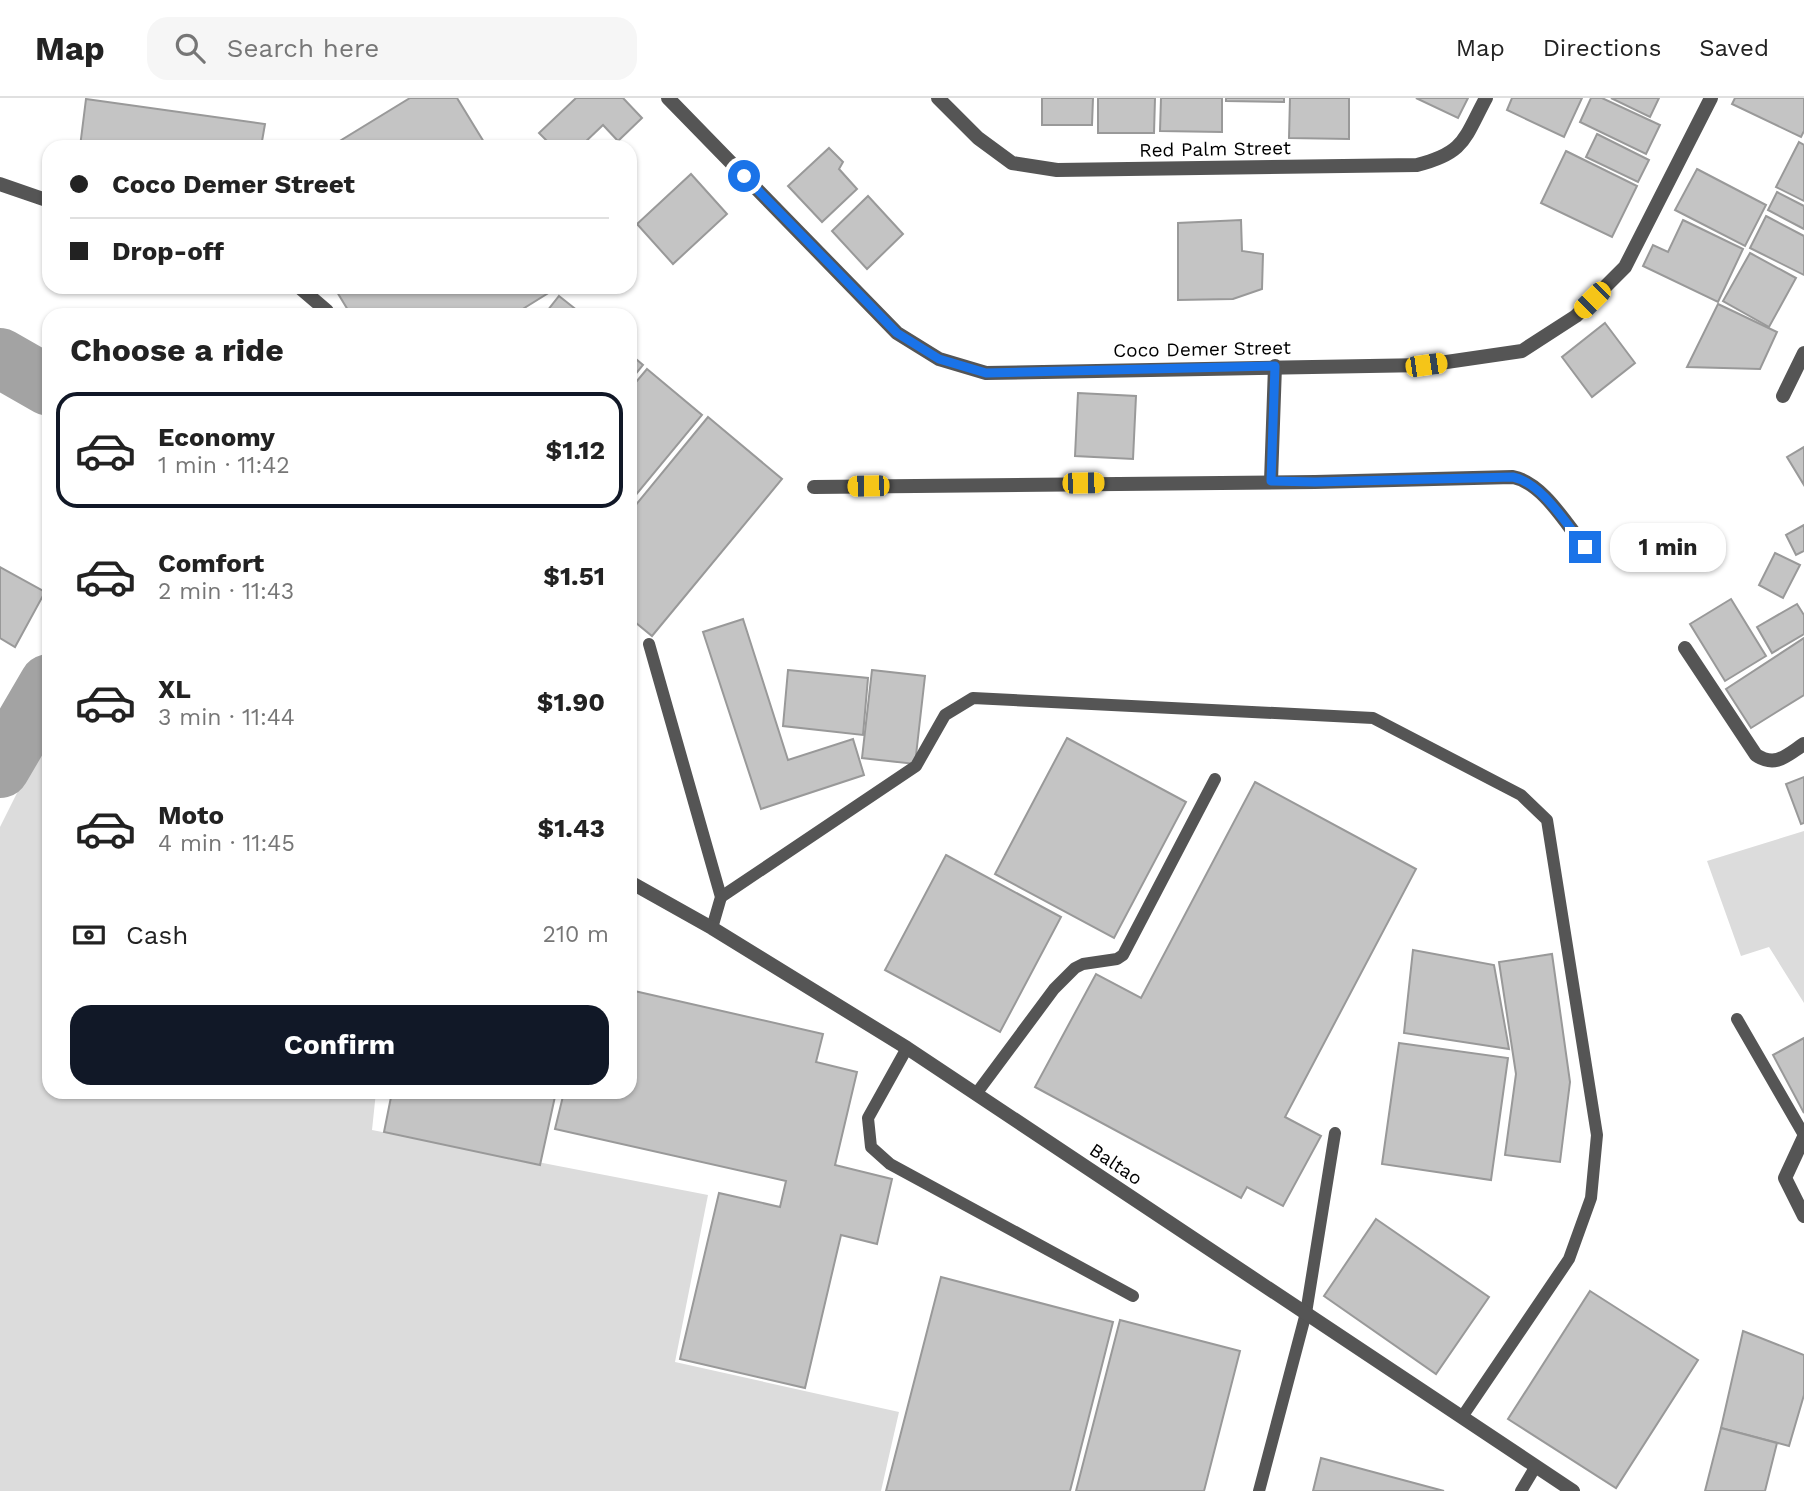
<!DOCTYPE html>
<html lang="en">
<head>
<meta charset="utf-8">
<style>
  :root { --surface:#fff; --page:#f6f6f6; --text:#222; --muted:#767676; --line:#e0e0e0; --accent:#111827 }
  body { margin:0; font-family:"Work Sans",sans-serif; background:var(--page); color:var(--text); height:100vh; display:flex; flex-direction:column; font-size:26px; white-space:nowrap }
  * { box-sizing:border-box; margin:0 }
  p { font-size:23px; color:var(--muted) }
  .icon { flex:none; width:38px; height:38px; fill:none; stroke:currentColor; stroke-width:2; stroke-linecap:round; stroke-linejoin:round }
  .map { position:relative; flex:1; overflow:hidden }
  .side { position:absolute; left:42px; top:210px; width:595px; height:791px; display:flex; flex-direction:column; background:var(--surface); border-radius:21px; box-shadow:0 2px 5px #0004 }
  .side>* { flex:none }
  .banner { position:absolute; left:42px; top:42px; width:595px; height:154px; border-radius:21px; box-shadow:0 2px 5px #0004; display:grid; align-content:center; height:154px; padding:0 28px; background:var(--surface) }
  .end { position:absolute; width:32px; height:32px; margin:-16px; border:9px solid #1a73e8; background:#fff; box-shadow:0 0 0 4px #fff }
  .from { border-radius:50% }
  .bubble { position:absolute; height:49px; border-radius:21px; background:var(--surface); box-shadow:0 2px 5px #0004; font-size:23px; font-weight:700; line-height:49px; text-align:center }
  .car { position:absolute; width:21px; height:42px; margin:-21px -10px; border-radius:9px; box-shadow:0 0 5px 2px #0007; background:linear-gradient(#f5c518 24%,#345 0 40%,#f5c518 0 76%,#345 0 86%,#f5c518 0) }
  .banner b { display:flex; align-items:center; gap:24px; height:66px; font-size:26px }
  .banner b+b { border-top:2px solid var(--line) }
  .banner i { width:18px; height:18px; background:var(--text) }
  ul { padding:0; list-style:none }
  li { display:flex; align-items:center; gap:21px; height:116px; margin:0 14px 10px; padding:0 14px; border:4px solid transparent; border-radius:21px }
  li div { flex:1 }
  li b { display:block; font-size:26px }
  li em { font-style:normal; font-weight:700 }
  li.active { border-color:var(--accent) }
  li>.icon { width:63px; height:63px; stroke-width:1.5 }
  h2 { padding:0 28px; font-size:32px; line-height:84px }
  .pay { display:flex; align-items:center; gap:18px; height:77px; padding:0 28px; font-size:26px }
  .pay p { margin-inline-start:auto }
  .cta { display:flex; gap:14px; margin-top:auto; padding:14px 28px }
  .cta a { flex:1; height:80px; border-radius:21px; background:var(--accent); color:#fff; font-size:28px; font-weight:700; line-height:80px; text-align:center }
  header { display:flex; align-items:center; gap:42px; box-sizing:border-box; height:98px; padding:0 35px; background:var(--surface); border-bottom:2px solid var(--line) }
  header strong { font-size:33px }
  nav { display:flex; gap:38px; margin-inline-start:auto; font-size:24px }
  .search { width:490px; height:63px; background:var(--page); display:flex; align-items:center; gap:18px; box-sizing:border-box; padding:0 24px; border-radius:21px; color:var(--muted); font-size:26px }
  .map>svg:first-child { display:block }
  .green { fill:#dcdcdc }
  .lines { fill:none; stroke-linecap:round; stroke-linejoin:round }
  .stream { stroke:#a3a3a3; stroke-width:10 }
  .river { stroke:#a3a3a3; stroke-width:60 }
  .building { fill:#c4c4c4; stroke:#999; stroke-width:2 }
  .lane { stroke:#555; stroke-width:12 }
  .street { stroke:#555; stroke-width:14 }
  .route { stroke:#1a73e8; stroke-width:9 }
  .labels { text-anchor:middle; dominant-baseline:central; stroke-width:7; stroke-linejoin:round; paint-order:stroke }
  .street-label { font-size:19px; fill:#000; stroke:#fff }
</style>
</head>
<body>
<header>
<strong>Map</strong>
<div class="search"><svg class="icon" aria-label="search" viewBox="0 0 24 24"><circle cx="10" cy="10" r="6"/><path d="M15 15l6 6"/></svg>Search here</div>
<nav><a>Map</a><a>Directions</a><a>Saved</a></nav>
</header>
<div class="map">
<svg width="1804" height="1393" viewBox="0 0 1804 1393">
  <rect width="100%" height="100%" fill="#fff"/>
  <g class="green">
    <polygon points="49,631 49,994 376,994 372,1032 708,1097 675,1264 899,1314 881,1393 0,1393 0,729"/>
    <polygon points="1804,733 1804,905 1769,849 1741,858 1707,763"/>
  </g>
  <g class="lines">
    <polyline class="stream" points="0,273 13,267"/>
    <g class="river">
      <polyline points="0,260 49,288"/>
      <polyline points="0,670 49,586"/>
    </g>
  </g>
  <g class="building">
    <polygon points="410,0 457,0 487,49 330,49"/>
    <polygon points="576,0 623,0 642,20 618,43 603,27 580,49 553,49 539,35"/>
    <polygon points="1042,0 1093,0 1092,27 1042,27"/>
    <polygon points="1098,0 1155,0 1154,35 1098,35"/>
    <polygon points="1161,0 1222,0 1222,34 1160,33"/>
    <polygon points="1226,0 1284,0 1284,4 1226,3"/>
    <polygon points="1290,0 1349,0 1349,41 1289,40"/>
    <polygon points="1416,0 1468,0 1458,20"/>
    <polygon points="1512,0 1582,0 1564,39 1507,12"/>
    <polygon points="1591,0 1602,0 1660,27 1646,56 1580,24"/>
    <polygon points="1611,0 1659,0 1650,19"/>
    <polygon points="1735,0 1804,0 1804,33 1801,39 1732,6"/>
    <polygon points="86,1 265,26 261,49 80,49"/>
    <polygon points="1597,36 1649,62 1638,84 1586,59"/>
    <polygon points="1799,44 1804,47 1804,103 1776,89"/>
    <polygon points="829,50 843,64 839,71 857,91 822,124 788,88"/>
    <polygon points="1566,53 1637,88 1612,139 1541,105"/>
    <polygon points="1697,71 1766,107 1745,148 1675,112"/>
    <polygon points="691,76 727,116 673,166 637,126"/>
    <polygon points="1777,94 1804,108 1804,131 1768,112"/>
    <polygon points="868,98 903,136 867,171 832,133"/>
    <polygon points="1766,118 1804,138 1804,177 1750,150"/>
    <polygon points="1241,122 1242,153 1263,156 1262,191 1233,201 1178,202 1178,125"/>
    <polygon points="1683,122 1743,151 1718,204 1643,168 1653,147 1668,154"/>
    <polygon points="1750,155 1796,180 1769,229 1723,203"/>
    <polygon points="334,189 558,189 513,217 351,217"/>
    <polygon points="559,198 583,217 544,217"/>
    <polygon points="1718,206 1777,234 1760,271 1687,269"/>
    <polygon points="1605,225 1635,265 1592,299 1562,259"/>
    <polygon points="630,256 643,267 630,283"/>
    <polygon points="647,271 702,317 630,404 630,291"/>
    <polygon points="1078,295 1136,298 1133,361 1075,358"/>
    <polygon points="708,319 782,381 652,538 630,520 630,414"/>
    <polygon points="1804,349 1804,387 1787,359"/>
    <polygon points="1804,427 1804,453 1796,457 1786,437"/>
    <polygon points="1775,455 1800,467 1783,500 1759,487"/>
    <polygon points="0,469 45,494 15,549 0,540"/>
    <polygon points="1731,501 1766,558 1725,583 1690,526"/>
    <polygon points="1797,506 1804,517 1804,536 1772,555 1757,529"/>
    <polygon points="743,521 788,662 853,641 864,677 761,711 703,534"/>
    <polygon points="1804,540 1804,597 1751,630 1726,591"/>
    <polygon points="788,572 868,580 863,637 783,628"/>
    <polygon points="872,572 925,578 915,666 862,660"/>
    <polygon points="1067,640 1186,704 1114,840 995,776"/>
    <polygon points="1804,679 1804,725 1801,726 1786,686"/>
    <polygon points="1255,684 1416,771 1285,1019 1321,1038 1283,1108 1247,1089 1241,1100 1035,989 1096,876 1141,900"/>
    <polygon points="946,757 1061,819 1000,934 885,872"/>
    <polygon points="1413,852 1494,867 1509,951 1404,935"/>
    <polygon points="1552,856 1570,984 1560,1064 1505,1057 1516,976 1499,864"/>
    <polygon points="630,892 823,936 816,964 857,974 835,1067 892,1081 877,1146 841,1137 805,1290 680,1261 719,1095 780,1109 786,1083 555,1031 564,994 630,994"/>
    <polygon points="1804,940 1804,1015 1773,957"/>
    <polygon points="1399,945 1508,960 1491,1082 1382,1066"/>
    <polygon points="392,994 556,994 540,1067 384,1034"/>
    <polygon points="1376,1121 1489,1199 1436,1276 1324,1198"/>
    <polygon points="941,1179 1113,1224 1070,1393 886,1393"/>
    <polygon points="1590,1193 1698,1262 1616,1390 1508,1321"/>
    <polygon points="1120,1222 1240,1253 1204,1393 1076,1393"/>
    <polygon points="1743,1233 1804,1257 1804,1297 1789,1348 1721,1330"/>
    <polygon points="1721,1330 1777,1345 1765,1393 1705,1393"/>
    <polygon points="1321,1360 1444,1393 1313,1393"/>
  </g>
  <g class="lines">
    <g class="lane">
      <polyline points="649,546 721,799 712,830"/>
      <polyline points="721,799 916,668 945,617 973,600 1373,620 1521,697 1547,722 1597,1037 1591,1100 1569,1161 1462,1319"/>
      <polyline points="1737,921 1804,1037"/>
      <polyline points="907,950 868,1020 871,1049 890,1066 1133,1198"/>
      <polyline points="976,996 1054,891 1075,870 1083,866 1117,861 1123,857 1215,681"/>
      <polyline points="1259,1393 1306,1215 1335,1035"/>
      <polyline points="1521,1393 1536,1368"/>
    </g>
    <g class="street">
      <polyline points="668,0 897,235 939,261 986,275 1426,267 1522,253 1576,218 1625,169 1711,0"/>
      <path d="M938,0l40,40 34,25 45,7 360,-5c48,-12 47,-26 69,-67"/>
      <polyline points="0,86 49,103"/>
      <polyline points="299,189 327,213 328,217"/>
      <polyline points="1783,298 1804,255"/>
      <polyline points="1271,383 1275,268"/>
      <path d="M814,389l501,-5 198,-5c30,6 53,47 72,70"/>
      <path d="M1685,550l71,107c20,13 31,0 48,-11"/>
      <polyline points="630,784 712,830 907,950 1573,1393"/>
      <polyline points="1804,1039 1785,1080 1804,1118"/>
    </g>
  </g>
  <g class="lines">
    <path class="route" d="M744,78l153,157 42,26 47,14 289,-7 -4,115 44,1 198,-5c29,6 53,47 72,70"/>
  </g>
  <g class="labels">
    <g class="street-label">
      <text transform="translate(1215 51) rotate(-1)">Red Palm Street</text>
      <text transform="translate(1202 251) rotate(-1)">Coco Demer Street</text>
      <text transform="translate(1116 1066) rotate(34)">Baltao</text>
    </g>
  </g>
</svg>
<i class="end from" style="left:744px;top:78px"></i>
<i class="end" style="left:1585px;top:449px"></i>
<div class="bubble" style="left:1610px;top:425px;width:116px">1 min</div>
<i class="car" style="left:1592px;top:202px;rotate:225deg"></i>
<i class="car" style="left:1426px;top:267px;rotate:82deg"></i>
<i class="car" style="left:1083px;top:385px;rotate:89deg"></i>
<i class="car" style="left:868px;top:388px;rotate:269deg"></i>
<div class="banner">
<b><i class="from"></i>Coco Demer Street</b>
<b><i></i>Drop-off</b>
</div>
<section class="side">
<h2>Choose a ride</h2>
<ul>
<li class="active"><svg class="icon" aria-label="car" viewBox="0 0 24 24"><path d="M5 17H2v-5l4-1 3-4h7l3 4 3 1v5h-3M9 17h6M6 11h13"/><circle cx="7" cy="17" r="2"/><circle cx="17" cy="17" r="2"/></svg><div><b>Economy</b><p>1 min · 11:42</p></div><em>$1.12</em></li>
<li><svg class="icon" aria-label="car" viewBox="0 0 24 24"><path d="M5 17H2v-5l4-1 3-4h7l3 4 3 1v5h-3M9 17h6M6 11h13"/><circle cx="7" cy="17" r="2"/><circle cx="17" cy="17" r="2"/></svg><div><b>Comfort</b><p>2 min · 11:43</p></div><em>$1.51</em></li>
<li><svg class="icon" aria-label="car" viewBox="0 0 24 24"><path d="M5 17H2v-5l4-1 3-4h7l3 4 3 1v5h-3M9 17h6M6 11h13"/><circle cx="7" cy="17" r="2"/><circle cx="17" cy="17" r="2"/></svg><div><b>XL</b><p>3 min · 11:44</p></div><em>$1.90</em></li>
<li><svg class="icon" aria-label="car" viewBox="0 0 24 24"><path d="M5 17H2v-5l4-1 3-4h7l3 4 3 1v5h-3M9 17h6M6 11h13"/><circle cx="7" cy="17" r="2"/><circle cx="17" cy="17" r="2"/></svg><div><b>Moto</b><p>4 min · 11:45</p></div><em>$1.43</em></li>
</ul>
<div class="pay"><svg class="icon" aria-label="cash" viewBox="0 0 24 24"><path d="M3 7h18v10H3z"/><circle cx="12" cy="12" r="2"/></svg>Cash<p>210 m</p></div>
<div class="cta"><a>Confirm</a></div>
</section>
</div>
</body>
</html>
